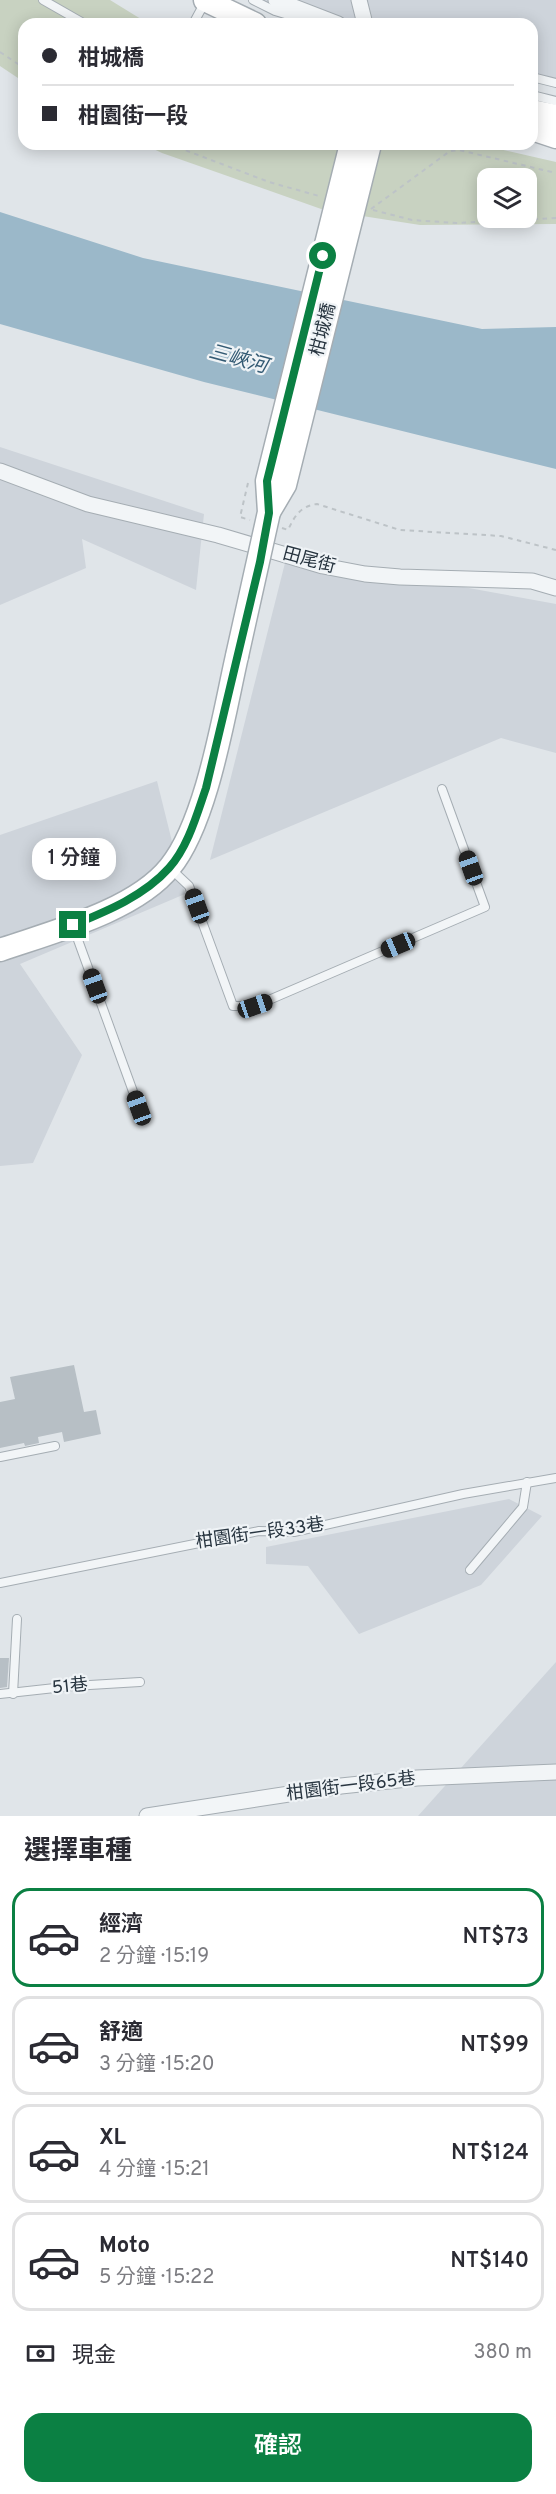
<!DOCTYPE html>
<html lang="zh-TW">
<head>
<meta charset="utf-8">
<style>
  :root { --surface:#fff; --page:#f2f2f3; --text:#2b2b33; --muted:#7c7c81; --line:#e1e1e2; --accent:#0b8043 }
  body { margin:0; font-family:Overpass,"Noto Sans TC",sans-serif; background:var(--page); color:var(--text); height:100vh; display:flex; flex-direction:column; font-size:22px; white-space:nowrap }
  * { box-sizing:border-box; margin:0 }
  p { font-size:20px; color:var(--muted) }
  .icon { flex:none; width:33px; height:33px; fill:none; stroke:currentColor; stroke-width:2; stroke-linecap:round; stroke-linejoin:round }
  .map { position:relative; height:1816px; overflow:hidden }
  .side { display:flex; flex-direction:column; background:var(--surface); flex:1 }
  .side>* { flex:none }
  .hud { position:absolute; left:18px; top:18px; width:520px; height:132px; border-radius:18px; box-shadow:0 3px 15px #0003; display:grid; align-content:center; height:132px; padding:0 24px; background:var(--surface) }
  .controls { position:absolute; left:477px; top:168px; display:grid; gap:12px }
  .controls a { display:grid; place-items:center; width:60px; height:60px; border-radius:12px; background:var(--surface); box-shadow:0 3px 15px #0003; font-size:30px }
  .end { position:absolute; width:27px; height:27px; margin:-14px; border:8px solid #0b8043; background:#fff; box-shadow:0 0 0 3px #fff }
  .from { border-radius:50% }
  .bubble { position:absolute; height:42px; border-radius:18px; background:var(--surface); box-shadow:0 3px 15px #0003; font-size:20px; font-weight:600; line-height:42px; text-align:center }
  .car { position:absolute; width:18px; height:36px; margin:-18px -9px; border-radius:8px; box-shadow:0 0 4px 2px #0007; background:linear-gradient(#222 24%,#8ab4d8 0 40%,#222 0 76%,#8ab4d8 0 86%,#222 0) }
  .hud b { display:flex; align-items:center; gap:21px; height:57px; font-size:22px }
  .hud b+b { border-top:2px solid var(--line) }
  .hud i { width:15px; height:15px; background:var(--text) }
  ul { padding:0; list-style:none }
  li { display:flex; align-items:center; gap:18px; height:99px; margin:0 12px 9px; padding:0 12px; border:3px solid var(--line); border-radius:18px }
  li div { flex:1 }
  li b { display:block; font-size:22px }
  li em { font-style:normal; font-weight:600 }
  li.current { border-color:var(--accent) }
  li>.icon { width:54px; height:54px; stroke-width:1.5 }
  h2 { padding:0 24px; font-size:27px; line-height:72px }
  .pay { display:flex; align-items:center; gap:15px; height:66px; padding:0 24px; font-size:22px }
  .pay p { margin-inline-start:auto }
  .action { display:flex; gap:12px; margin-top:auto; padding:12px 24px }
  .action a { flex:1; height:69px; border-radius:18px; background:var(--accent); color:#fff; font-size:24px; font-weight:600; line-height:69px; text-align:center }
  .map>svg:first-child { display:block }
  .built { fill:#ced4db }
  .green { fill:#c8d2c1; fill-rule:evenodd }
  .water { fill:#9bb8c9 }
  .building { fill:#b7bfc5 }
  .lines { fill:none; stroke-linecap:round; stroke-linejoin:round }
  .lane-casing { stroke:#a5adb3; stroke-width:10 }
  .street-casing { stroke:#a5adb3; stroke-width:17 }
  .secondary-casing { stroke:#a5adb3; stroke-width:25 }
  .path { stroke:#bdc3c7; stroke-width:2; stroke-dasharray:4.5 4.5; stroke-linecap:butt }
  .lane { stroke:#f2f5f7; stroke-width:8 }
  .street { stroke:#f2f5f7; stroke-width:15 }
  .secondary { stroke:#fff; stroke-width:22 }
  .secondary-bridge-casing { stroke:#a5adb3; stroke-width:25; stroke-linecap:butt }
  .secondary-bridge { stroke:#fff; stroke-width:22 }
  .route { stroke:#0b8043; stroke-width:8 }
  .labels { text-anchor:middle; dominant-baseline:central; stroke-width:4.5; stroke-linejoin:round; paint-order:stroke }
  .street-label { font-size:18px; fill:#283540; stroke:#eff3f6 }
  .water-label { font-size:20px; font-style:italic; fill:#335a73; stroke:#eff3f6 }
</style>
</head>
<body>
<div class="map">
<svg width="556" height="1816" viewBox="0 0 556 1816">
  <rect width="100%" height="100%" fill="#e0e5e9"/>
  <g class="built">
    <polygon points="252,0 556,0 556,78 533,75 532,24 309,24"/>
    <polygon points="0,447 204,514 196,590 82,539 86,568 0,605"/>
    <polygon points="287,555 556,604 556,753 501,738 210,860"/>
    <polygon points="157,781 185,894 20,964 82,1055 33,1163 0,1166 0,835"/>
    <polygon points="509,1499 542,1516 481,1585 359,1634 308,1566 266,1564 266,1547"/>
    <polygon points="556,1662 556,1816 418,1816"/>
  </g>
  <g class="green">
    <polygon points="0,0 110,0 149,24 24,24 24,82 0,66"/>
    <path d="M143,144h334l79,18v62l-136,1 -96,-15 -162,-57zM488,178h38v40h-38z"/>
  </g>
  <polygon class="water" points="0,212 143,258 482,329 556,327 556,469 204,382 0,324"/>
  <g class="building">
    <polygon points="74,1365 84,1412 96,1410 101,1434 64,1442 62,1432 38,1437 39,1443 25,1446 24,1443 0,1448 0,1402 15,1399 10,1377"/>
    <polygon points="0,1658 9,1658 7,1687 0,1688"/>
  </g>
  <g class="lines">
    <defs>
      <g id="lane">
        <polyline points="43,0 85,24"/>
        <polyline points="253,0 275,11 318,24"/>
        <polyline points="193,24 205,2"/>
        <polyline points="532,77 556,83"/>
        <polyline points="532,95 556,101"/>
        <polyline points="171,869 189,886 233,1006 255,1006 485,907 442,789"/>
        <polyline points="74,929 139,1108"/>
        <polyline points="0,1457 55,1446"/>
        <polyline points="470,1570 523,1507 527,1482"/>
        <polyline points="0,1583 259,1531 294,1532 463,1494 556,1478"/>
        <polyline points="0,1694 73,1686 140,1682"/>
        <polyline points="13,1694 17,1619"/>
      </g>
      <g id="street">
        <polyline points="276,0 338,24"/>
        <polyline points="359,0 365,24"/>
        <polyline points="0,471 88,504 218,535 323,566 365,574 400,577 532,581 556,588"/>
        <polyline points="147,1816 341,1786 417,1778 556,1772"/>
      </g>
      <g id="secondary">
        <polyline points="205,0 255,24"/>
        <polyline points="532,111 556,116"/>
        <polyline points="532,129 556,137"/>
        <path d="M0,950c52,-18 135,-39 170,-83 37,-45 54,-154 67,-211"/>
      </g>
    </defs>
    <use href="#lane" class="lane-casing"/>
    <use href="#street" class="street-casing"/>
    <use href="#secondary" class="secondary-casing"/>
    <g class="path">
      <polyline points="0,52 24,68"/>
      <polyline points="169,144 269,182 319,196"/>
      <polyline points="371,209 450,151 459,150 556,173"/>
      <polyline points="373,210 412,220 456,223 556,218"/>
      <polyline points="248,483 240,517 250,520"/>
      <path d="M282,528l6,2c7,-15 13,-24 29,-26l83,26 101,6 55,14"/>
    </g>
    <use href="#lane" class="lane"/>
    <use href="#street" class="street"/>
    <use href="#secondary" class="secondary"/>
    <defs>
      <g id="secondary-bridge">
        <polyline points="269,512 285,485 370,144"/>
        <polyline points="237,656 269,512 267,481 351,144"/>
      </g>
    </defs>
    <use href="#secondary-bridge" class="secondary-bridge-casing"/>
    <use href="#secondary-bridge" class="secondary-bridge"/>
  </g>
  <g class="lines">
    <path class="route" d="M73,925c34,-14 71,-29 96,-57 19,-21 28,-54 37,-80l54,-226 9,-49 -2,-32 56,-225"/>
  </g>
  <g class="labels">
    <g class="street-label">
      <text transform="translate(324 330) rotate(-76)">柑城橋</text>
      <text transform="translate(309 561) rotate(15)">田尾街</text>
      <text transform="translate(260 1534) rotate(-8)">柑園街一段33巷</text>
      <text transform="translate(70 1687) rotate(-6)">51巷</text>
      <text transform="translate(351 1787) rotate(-7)">柑園街一段65巷</text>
    </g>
    <g class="water-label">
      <text transform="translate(238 360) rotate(15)">三峽河</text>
    </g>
  </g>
</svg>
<div class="controls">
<a><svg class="icon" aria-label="layers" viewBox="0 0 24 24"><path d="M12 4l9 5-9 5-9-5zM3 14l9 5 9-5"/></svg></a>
</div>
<i class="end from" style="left:323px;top:256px"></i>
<i class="end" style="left:73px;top:925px"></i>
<div class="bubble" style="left:32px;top:838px;width:84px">1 分鐘</div>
<i class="car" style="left:471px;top:868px;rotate:340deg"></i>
<i class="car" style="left:197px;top:906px;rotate:340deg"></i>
<i class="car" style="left:398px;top:945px;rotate:247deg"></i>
<i class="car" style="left:95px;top:986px;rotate:340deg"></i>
<i class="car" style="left:255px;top:1006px;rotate:71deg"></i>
<i class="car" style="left:139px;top:1108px;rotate:340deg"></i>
<div class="hud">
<b><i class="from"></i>柑城橋</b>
<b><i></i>柑園街一段</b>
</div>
</div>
<section class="side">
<h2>選擇車種</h2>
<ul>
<li class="current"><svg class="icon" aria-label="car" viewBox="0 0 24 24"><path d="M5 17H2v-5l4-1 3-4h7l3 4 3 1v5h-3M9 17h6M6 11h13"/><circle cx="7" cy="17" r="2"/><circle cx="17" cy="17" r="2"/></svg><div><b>經濟</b><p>2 分鐘 · 15:19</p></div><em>NT$73</em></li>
<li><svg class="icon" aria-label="car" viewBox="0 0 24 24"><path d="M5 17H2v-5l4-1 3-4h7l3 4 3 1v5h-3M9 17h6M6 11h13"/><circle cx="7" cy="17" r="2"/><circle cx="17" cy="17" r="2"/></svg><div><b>舒適</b><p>3 分鐘 · 15:20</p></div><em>NT$99</em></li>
<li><svg class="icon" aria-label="car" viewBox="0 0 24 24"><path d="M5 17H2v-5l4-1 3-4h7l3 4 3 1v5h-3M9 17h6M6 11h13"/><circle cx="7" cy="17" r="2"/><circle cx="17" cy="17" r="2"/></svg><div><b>XL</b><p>4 分鐘 · 15:21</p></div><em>NT$124</em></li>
<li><svg class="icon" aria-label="car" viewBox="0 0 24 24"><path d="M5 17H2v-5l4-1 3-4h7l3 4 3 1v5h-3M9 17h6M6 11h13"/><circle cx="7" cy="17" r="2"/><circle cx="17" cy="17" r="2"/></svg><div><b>Moto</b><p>5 分鐘 · 15:22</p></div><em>NT$140</em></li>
</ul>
<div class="pay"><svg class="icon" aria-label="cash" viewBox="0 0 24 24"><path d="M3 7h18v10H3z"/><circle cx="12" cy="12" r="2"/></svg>現金<p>380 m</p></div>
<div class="action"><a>確認</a></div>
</section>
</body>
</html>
